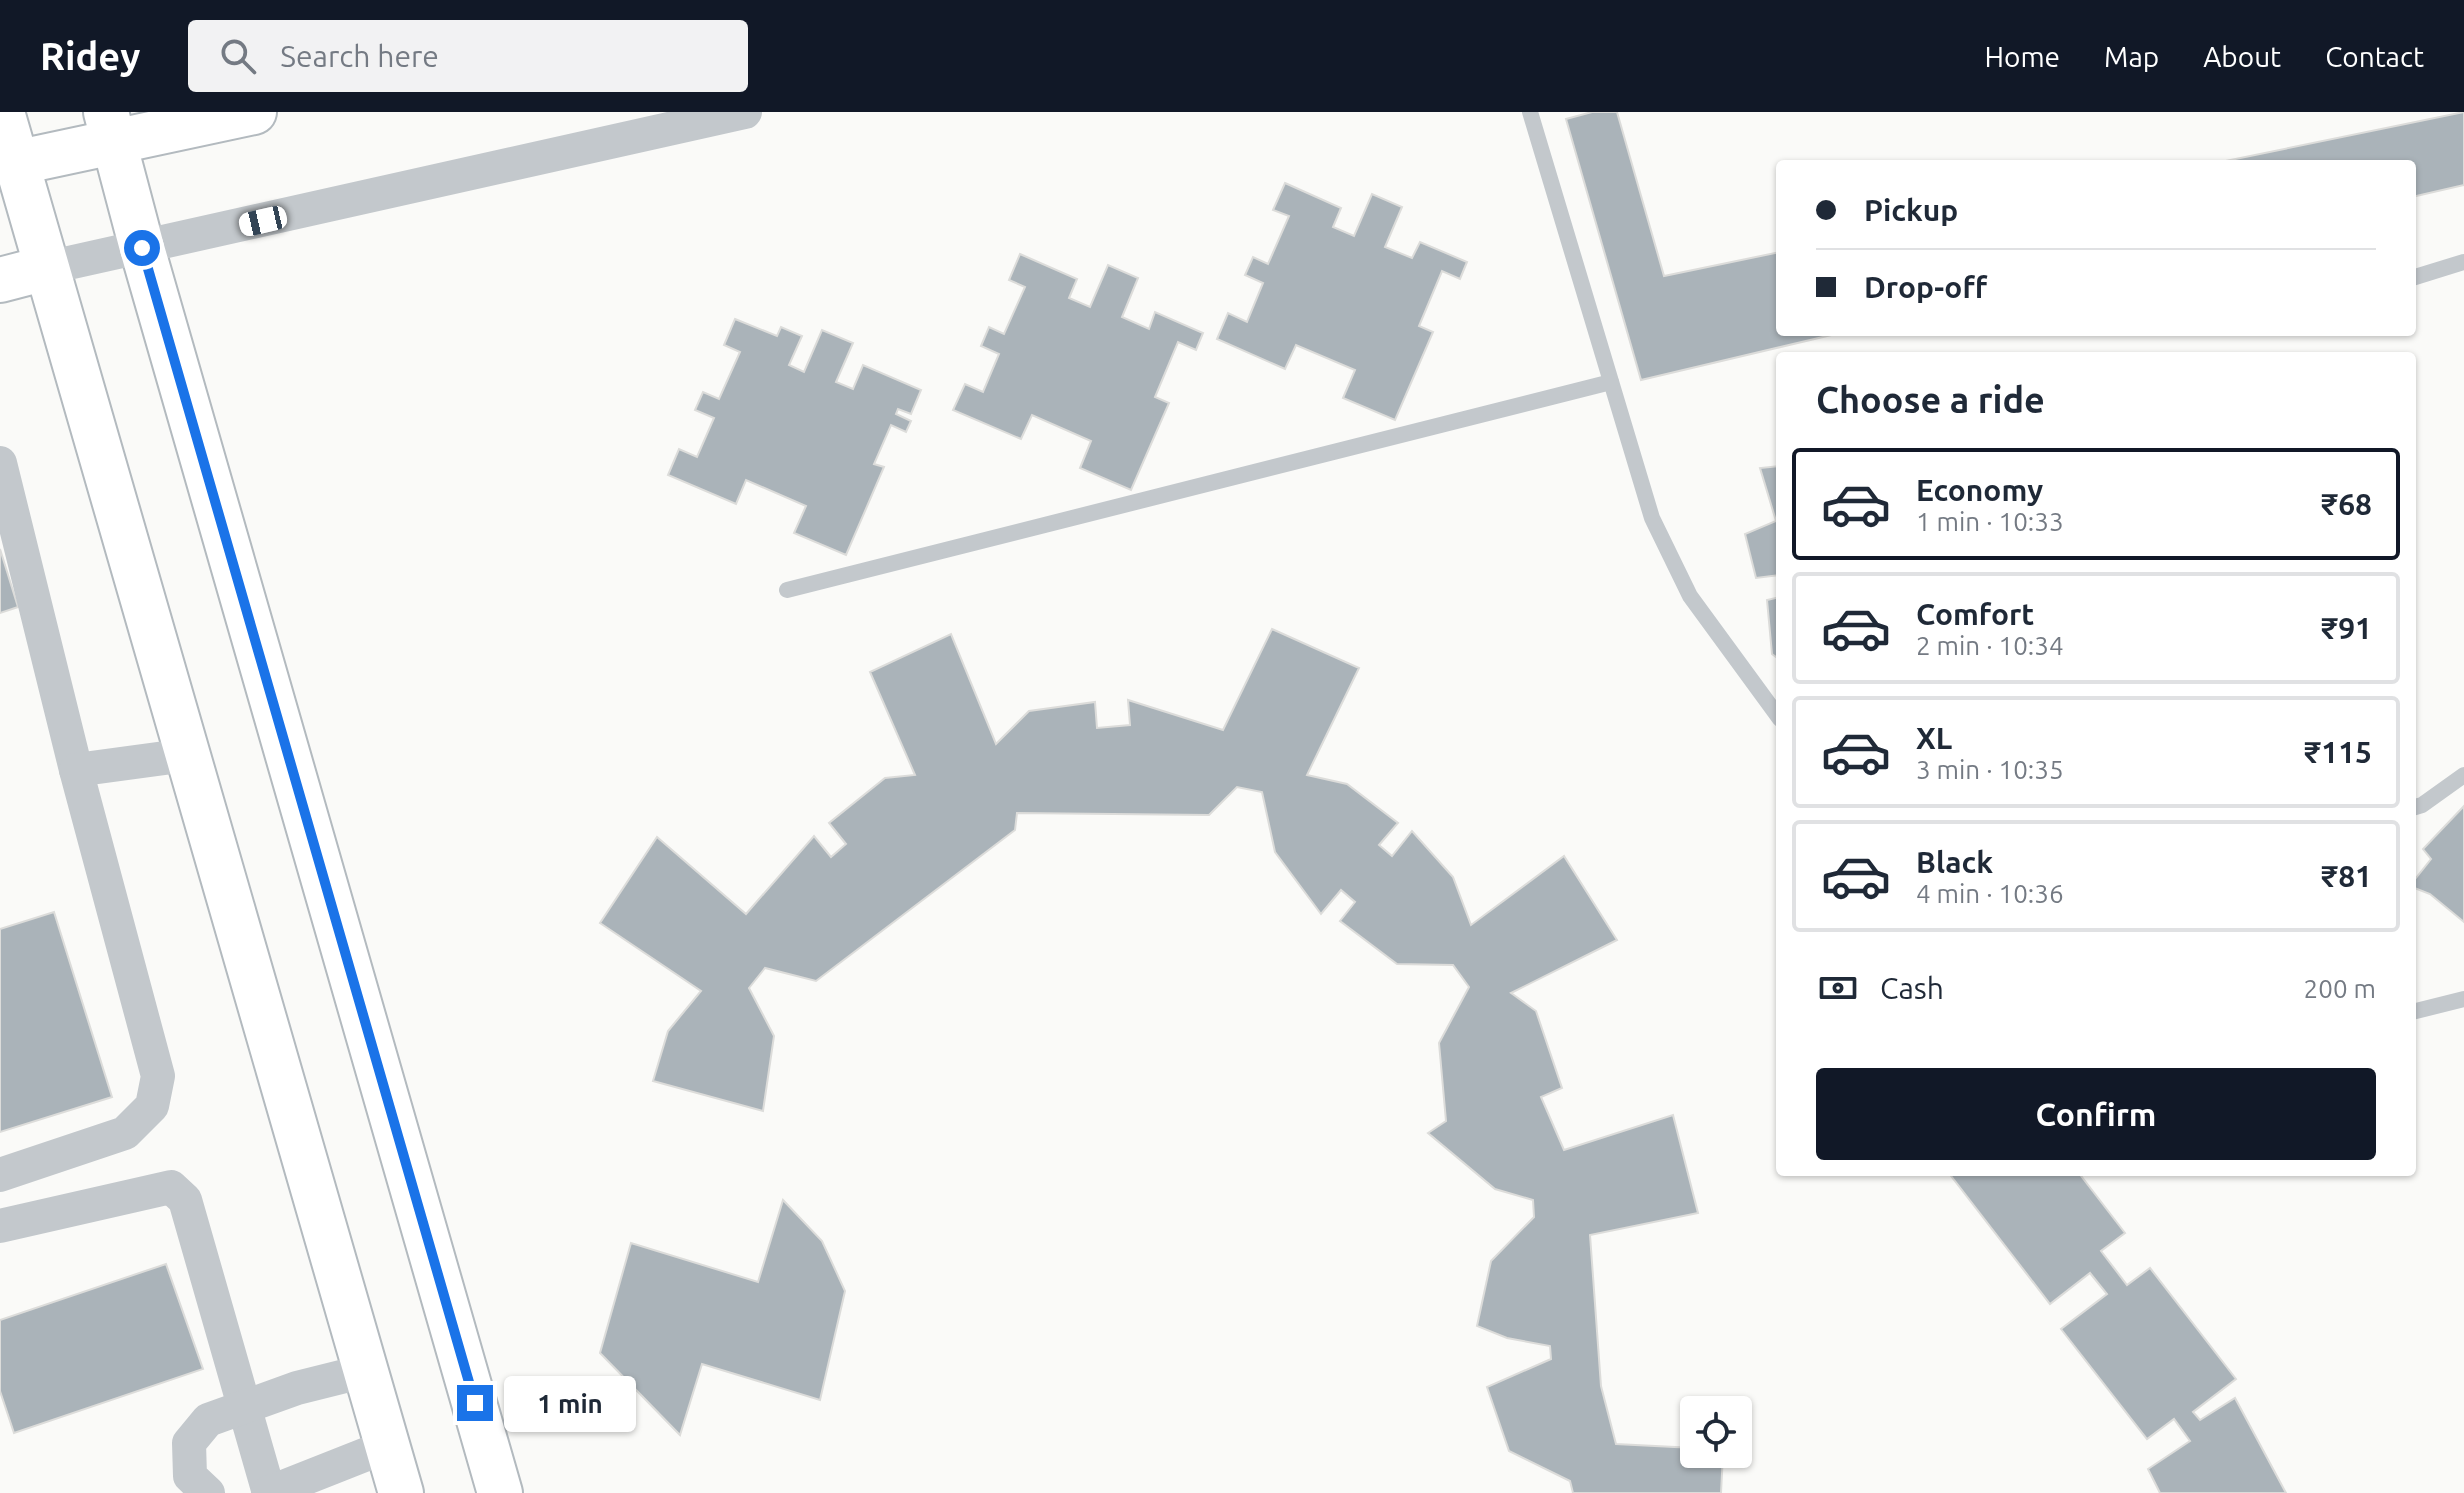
<!DOCTYPE html>
<html lang="en">
<head>
<meta charset="utf-8">
<style>
  :root { --surface:#fff; --page:#f2f2f3; --text:#1f2937; --muted:#747a83; --line:#e0e1e3; --accent:#111827 }
  body { margin:0; font-family:Ubuntu,sans-serif; background:var(--page); color:var(--text); height:100vh; display:flex; flex-direction:column; font-size:30px; white-space:nowrap }
  * { box-sizing:border-box; margin:0 }
  p { font-size:26px; color:var(--muted) }
  .icon { flex:none; width:44px; height:44px; fill:none; stroke:currentColor; stroke-width:2; stroke-linecap:round; stroke-linejoin:round }
  .map { position:relative; flex:1; overflow:hidden }
  .details { position:absolute; left:1776px; top:240px; width:640px; height:824px; display:flex; flex-direction:column; background:var(--surface); border-radius:8px; box-shadow:0 2px 6px #0004 }
  .details>* { flex:none }
  .top-card { position:absolute; left:1776px; top:48px; width:640px; height:176px; border-radius:8px; box-shadow:0 2px 6px #0004; display:grid; align-content:center; height:176px; padding:0 40px; background:var(--surface) }
  .controls { position:absolute; left:1680px; top:1284px; display:grid; gap:16px }
  .controls a { display:grid; place-items:center; width:72px; height:72px; border-radius:8px; background:var(--surface); box-shadow:0 2px 6px #0004; font-size:40px }
  .end { position:absolute; width:36px; height:36px; margin:-18px; border:10px solid #1a73e8; background:#fff; box-shadow:0 0 0 4px #fff }
  .from { border-radius:50% }
  .bubble { position:absolute; height:56px; border-radius:8px; background:var(--surface); box-shadow:0 2px 6px #0004; font-size:26px; font-weight:600; line-height:56px; text-align:center }
  .car { position:absolute; width:24px; height:48px; margin:-24px -12px; border-radius:10px; box-shadow:0 0 6px 2px #0007; background:linear-gradient(#fff 24%,#345 0 40%,#fff 0 76%,#345 0 86%,#fff 0) }
  .top-card b { display:flex; align-items:center; gap:28px; height:76px; font-size:30px }
  .top-card b+b { border-top:2px solid var(--line) }
  .top-card i { width:20px; height:20px; background:var(--text) }
  ul { padding:0; list-style:none }
  li { display:flex; align-items:center; gap:24px; height:112px; margin:0 16px 12px; padding:0 24px; border:4px solid var(--line); border-radius:8px }
  li div { flex:1 }
  li b { display:block; font-size:30px }
  li em { font-style:normal; font-weight:600 }
  li.on { border-color:var(--accent) }
  li>.icon { width:72px; height:72px; stroke-width:1.5 }
  h2 { padding:0 40px; font-size:36px; line-height:96px }
  .pay { display:flex; align-items:center; gap:20px; height:88px; padding:0 40px; font-size:30px }
  .pay p { margin-inline-start:auto }
  .cta { display:flex; gap:16px; margin-top:auto; padding:16px 40px }
  .cta a { flex:1; height:92px; border-radius:8px; background:var(--accent); color:#fff; font-size:32px; font-weight:600; line-height:92px; text-align:center }
  header { display:flex; align-items:center; gap:48px; box-sizing:border-box; height:112px; padding:0 40px; background:var(--accent); color:#fff }
  header strong { font-size:38px }
  nav { display:flex; gap:44px; margin-inline-start:auto; font-size:28px }
  .search { width:560px; height:72px; background:var(--page); display:flex; align-items:center; gap:20px; box-sizing:border-box; padding:0 28px; border-radius:8px; color:var(--muted); font-size:30px }
  .map>svg:first-child { display:block }
  .building { fill:#aab3b9; stroke:#dcdcda; stroke-width:2 }
  .lines { fill:none; stroke-linecap:round; stroke-linejoin:round }
  .secondary-casing { stroke:#b3babf; stroke-width:48 }
  .lane { stroke:#c3c8cc; stroke-width:16 }
  .street { stroke:#c3c8cc; stroke-width:34 }
  .secondary { stroke:#fff; stroke-width:44 }
  .route { stroke:#1a73e8; stroke-width:10 }
</style>
</head>
<body>
<header>
<strong>Ridey</strong>
<div class="search"><svg class="icon" aria-label="search" viewBox="0 0 24 24"><circle cx="10" cy="10" r="6"/><path d="M15 15l6 6"/></svg>Search here</div>
<nav><a>Home</a><a>Map</a><a>About</a><a>Contact</a></nav>
</header>
<div class="map">
<svg width="2464" height="1381" viewBox="0 0 2464 1381">
  <rect width="100%" height="100%" fill="#fafaf8"/>
  <g class="building">
    <polygon points="1592,0 1617,0 1664,164 1780,140 1780,220 1844,220 1641,268 1566,7"/>
    <polygon points="2464,0 2464,73 2412,85 2412,52 2211,52"/>
    <polygon points="1285,71 1341,96 1333,115 1354,124 1372,82 1402,95 1385,135 1412,146 1420,130 1467,150 1460,167 1442,159 1419,214 1433,220 1395,308 1343,286 1355,258 1296,233 1285,257 1217,227 1228,201 1247,210 1263,171 1245,163 1253,145 1268,152 1289,104 1273,98"/>
    <polygon points="1020,142 1077,167 1069,186 1090,195 1108,153 1138,166 1122,205 1149,217 1155,200 1203,221 1196,238 1178,230 1155,285 1169,291 1131,378 1080,356 1091,329 1032,303 1021,327 953,298 965,272 983,280 999,242 981,234 989,215 1004,222 1025,175 1009,168"/>
    <polygon points="735,207 777,224 781,215 802,224 789,253 804,260 822,218 853,231 836,270 853,277 863,253 921,278 911,302 898,297 896,302 911,309 906,320 891,313 874,352 884,355 846,443 794,421 806,394 746,368 736,392 668,363 679,337 697,345 714,306 695,298 703,280 719,287 740,240 724,233"/>
    <polygon points="1780,354 1780,463 1756,466 1745,422 1776,409 1760,356"/>
    <polygon points="0,437 18,495 0,501"/>
    <polygon points="1780,485 1780,548 1772,542 1767,488"/>
    <polygon points="1272,517 1359,556 1307,663 1347,672 1398,711 1379,733 1392,744 1412,719 1453,765 1471,813 1564,744 1617,828 1511,881 1536,899 1562,976 1541,985 1564,1038 1673,1003 1698,1101 1590,1123 1601,1274 1616,1332 1694,1336 1694,1342 1723,1342 1721,1381 1573,1381 1570,1369 1509,1339 1487,1275 1551,1247 1550,1234 1507,1226 1477,1214 1491,1149 1534,1105 1533,1088 1495,1077 1428,1021 1446,1009 1439,931 1469,875 1453,853 1397,852 1340,809 1355,790 1341,778 1321,802 1275,740 1262,680 1237,675 1209,703 1017,701 1015,718 816,869 765,856 749,876 774,924 763,999 653,969 668,919 701,879 600,811 657,725 746,802 814,724 831,745 846,732 829,711 885,666 915,663 870,560 951,522 996,632 1029,599 1095,590 1097,616 1130,613 1128,588 1223,618"/>
    <polygon points="2464,694 2464,810 2430,782 2412,775 2412,771 2431,747 2423,737"/>
    <polygon points="54,800 112,985 0,1020 0,817"/>
    <polygon points="1948,1060 2078,1060 2125,1121 2101,1139 2127,1173 2150,1156 2236,1267 2193,1300 2200,1308 2235,1286 2286,1381 2160,1381 2148,1357 2190,1329 2174,1307 2147,1327 2061,1217 2107,1182 2090,1161 2050,1192"/>
    <polygon points="783,1088 822,1129 845,1179 820,1288 702,1252 680,1323 600,1241 631,1131 758,1170"/>
    <polygon points="166,1152 203,1257 14,1321 0,1279 0,1208"/>
  </g>
  <g class="lines">
    <defs>
      <g id="secondary">
        <polyline points="2,0 401,1381"/>
        <polyline points="106,0 142,136 500,1381"/>
        <polyline points="15,51 254,0"/>
        <polyline points="0,168 46,156"/>
      </g>
    </defs>
    <use href="#secondary" class="secondary-casing"/>
    <g class="lane">
      <polyline points="1530,0 1652,406 1690,484 1780,607"/>
      <polyline points="2412,166 2464,150"/>
      <polyline points="787,478 1611,270"/>
      <polyline points="2412,696 2422,693 2464,663"/>
      <polyline points="2412,900 2464,887"/>
    </g>
    <g class="street">
      <polyline points="46,156 745,0"/>
      <polyline points="0,351 76,658"/>
      <polyline points="0,1063 125,1021 152,994 158,964 76,658 187,643"/>
      <polyline points="0,1114 171,1075 185,1088 269,1381"/>
      <polyline points="208,1381 190,1364 189,1331 208,1308 297,1276 365,1259"/>
      <polyline points="268,1381 387,1334"/>
    </g>
    <use href="#secondary" class="secondary"/>
  </g>
  <g class="lines">
    <polyline class="route" points="142,136 475,1291"/>
  </g>
</svg>
<div class="controls">
<a><svg class="icon" aria-label="locate" viewBox="0 0 24 24"><circle cx="12" cy="12" r="6"/><path d="M12 2v4M12 18v4M2 12h4M18 12h4"/></svg></a>
</div>
<i class="end from" style="left:142px;top:136px"></i>
<i class="end" style="left:475px;top:1291px"></i>
<div class="bubble" style="left:504px;top:1264px;width:132px">1 min</div>
<i class="car" style="left:263px;top:109px;rotate:257deg"></i>
<div class="top-card">
<b><i class="from"></i>Pickup</b>
<b><i></i>Drop-off</b>
</div>
<section class="details">
<h2>Choose a ride</h2>
<ul>
<li class="on"><svg class="icon" aria-label="car" viewBox="0 0 24 24"><path d="M5 17H2v-5l4-1 3-4h7l3 4 3 1v5h-3M9 17h6M6 11h13"/><circle cx="7" cy="17" r="2"/><circle cx="17" cy="17" r="2"/></svg><div><b>Economy</b><p>1 min · 10:33</p></div><em>₹68</em></li>
<li><svg class="icon" aria-label="car" viewBox="0 0 24 24"><path d="M5 17H2v-5l4-1 3-4h7l3 4 3 1v5h-3M9 17h6M6 11h13"/><circle cx="7" cy="17" r="2"/><circle cx="17" cy="17" r="2"/></svg><div><b>Comfort</b><p>2 min · 10:34</p></div><em>₹91</em></li>
<li><svg class="icon" aria-label="car" viewBox="0 0 24 24"><path d="M5 17H2v-5l4-1 3-4h7l3 4 3 1v5h-3M9 17h6M6 11h13"/><circle cx="7" cy="17" r="2"/><circle cx="17" cy="17" r="2"/></svg><div><b>XL</b><p>3 min · 10:35</p></div><em>₹115</em></li>
<li><svg class="icon" aria-label="car" viewBox="0 0 24 24"><path d="M5 17H2v-5l4-1 3-4h7l3 4 3 1v5h-3M9 17h6M6 11h13"/><circle cx="7" cy="17" r="2"/><circle cx="17" cy="17" r="2"/></svg><div><b>Black</b><p>4 min · 10:36</p></div><em>₹81</em></li>
</ul>
<div class="pay"><svg class="icon" aria-label="cash" viewBox="0 0 24 24"><path d="M3 7h18v10H3z"/><circle cx="12" cy="12" r="2"/></svg>Cash<p>200 m</p></div>
<div class="cta"><a>Confirm</a></div>
</section>
</div>
</body>
</html>
